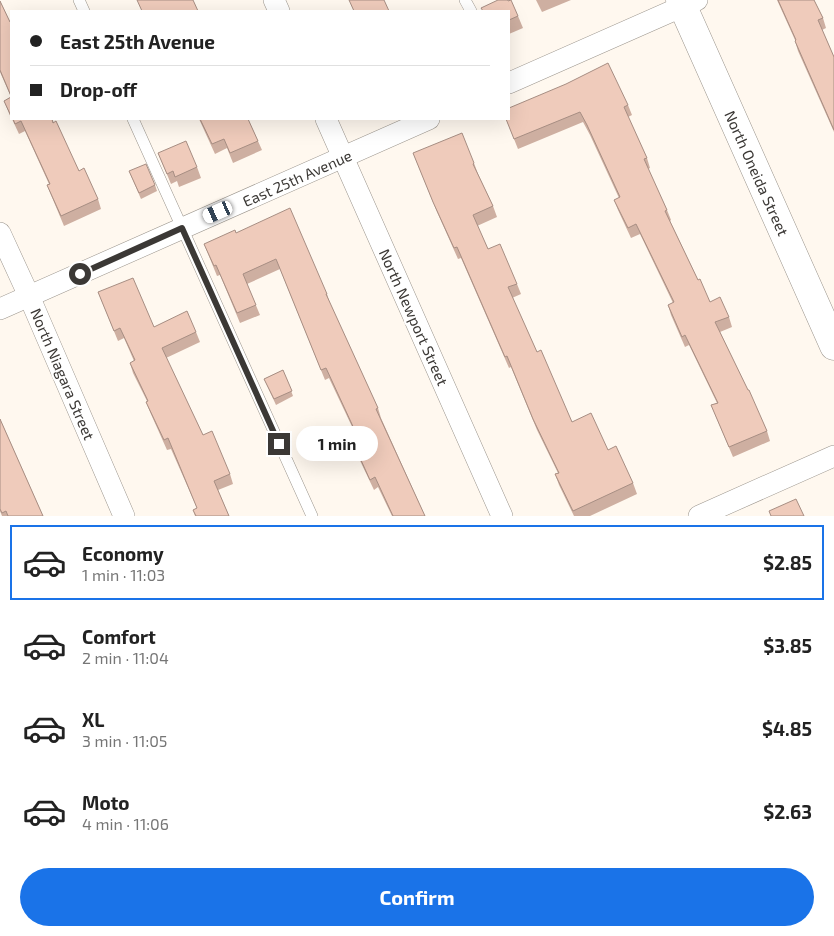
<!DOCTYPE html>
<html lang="en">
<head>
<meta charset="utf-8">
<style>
  :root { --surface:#fff; --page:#f2f2f2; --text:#222; --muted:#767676; --line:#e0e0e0; --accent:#1a73e8 }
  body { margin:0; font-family:"Exo 2",sans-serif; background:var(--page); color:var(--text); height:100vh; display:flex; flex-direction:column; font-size:19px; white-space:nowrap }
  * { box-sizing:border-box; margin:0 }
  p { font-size:16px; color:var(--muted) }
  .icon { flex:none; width:28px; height:28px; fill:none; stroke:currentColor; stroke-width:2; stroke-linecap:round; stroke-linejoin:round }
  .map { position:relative; height:516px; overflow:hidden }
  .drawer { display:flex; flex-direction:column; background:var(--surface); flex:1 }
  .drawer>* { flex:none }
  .hud { position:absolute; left:10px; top:10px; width:500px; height:110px; border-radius:0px; box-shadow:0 5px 20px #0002; display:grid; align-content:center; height:110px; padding:0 20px; background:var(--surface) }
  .end { position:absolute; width:22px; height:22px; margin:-11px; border:6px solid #3b3835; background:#fff; box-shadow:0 0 0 2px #fff }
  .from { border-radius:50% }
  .bubble { position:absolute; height:35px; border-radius:18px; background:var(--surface); box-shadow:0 5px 20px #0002; font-size:16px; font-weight:700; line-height:35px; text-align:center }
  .car { position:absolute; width:15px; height:30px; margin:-15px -8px; border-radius:6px; box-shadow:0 0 4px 1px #0007; background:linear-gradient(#fff 24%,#345 0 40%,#fff 0 76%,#345 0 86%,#fff 0) }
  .hud b { display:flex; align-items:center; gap:18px; height:48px; font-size:19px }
  .hud b+b { border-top:1px solid var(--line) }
  .hud i { width:12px; height:12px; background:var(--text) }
  ul { padding:9px 0 0; list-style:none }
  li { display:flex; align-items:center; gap:15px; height:75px; margin:0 10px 8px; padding:0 10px; border:2px solid transparent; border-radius:0px }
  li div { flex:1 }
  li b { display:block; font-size:19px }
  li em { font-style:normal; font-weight:700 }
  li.on { border-color:var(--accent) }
  li>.icon { width:45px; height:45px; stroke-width:1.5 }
  .cta { display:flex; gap:10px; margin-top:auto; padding:10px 20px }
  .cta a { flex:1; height:58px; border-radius:30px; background:var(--accent); color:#fff; font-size:20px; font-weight:700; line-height:58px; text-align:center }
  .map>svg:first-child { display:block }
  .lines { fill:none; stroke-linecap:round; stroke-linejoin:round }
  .service-casing { stroke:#9b958d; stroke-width:12 }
  .minor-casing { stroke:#9b958d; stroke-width:22 }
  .tertiary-casing { stroke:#9b958d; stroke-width:29 }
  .service { stroke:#fff; stroke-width:11 }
  .minor { stroke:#fff; stroke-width:21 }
  .tertiary { stroke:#fff; stroke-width:28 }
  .wall { fill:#ceafa1 }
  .building { fill:#efcbbb; stroke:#a78e83 }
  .route { stroke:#3b3835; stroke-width:6 }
  .labels { text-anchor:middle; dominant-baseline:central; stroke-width:4.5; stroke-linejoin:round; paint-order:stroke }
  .street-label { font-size:15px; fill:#3b3835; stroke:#fff }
</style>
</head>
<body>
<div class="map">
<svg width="834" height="516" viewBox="0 0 834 516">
  <rect width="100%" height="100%" fill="#fff8ef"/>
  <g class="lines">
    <defs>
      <g id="service">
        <polyline points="79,0 84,11"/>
        <polyline points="465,0 471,11"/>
        <polyline points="133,119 312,516"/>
      </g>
      <g id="minor">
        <polyline points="274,0 279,11"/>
        <polyline points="509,83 697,0"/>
        <polyline points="326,119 502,516"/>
        <polyline points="0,233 29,296 124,516"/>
        <polyline points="0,309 429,119"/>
        <polyline points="699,516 834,456"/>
      </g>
      <polyline id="tertiary" points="680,0 834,346"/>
    </defs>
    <use href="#service" class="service-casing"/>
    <use href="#minor" class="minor-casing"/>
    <use href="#tertiary" class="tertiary-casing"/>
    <use href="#service" class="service"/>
    <use href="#minor" class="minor"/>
    <use href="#tertiary" class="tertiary"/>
  </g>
  <g class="wall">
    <polygon points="536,0 571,0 542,12"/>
    <polygon points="777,0 814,0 823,18 826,28 822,30 834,57 834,132 798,51 795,41 795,40"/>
    <polygon points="0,1 10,22 11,22 11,118 4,101 11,97 0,72"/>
    <polygon points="509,11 518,16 523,28 509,34"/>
    <polygon points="628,105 632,115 628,117 647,158 650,168 648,169 667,210 671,220 670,221 698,280 710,302 729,317 732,327 720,332 767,431 770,441 733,457 711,405 717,403 689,345 685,347 671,315 668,305 673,303 640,234 631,238 618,210 614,200 619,198 590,135 583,122 518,149 506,119"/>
    <polygon points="12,119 52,119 79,171 98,199 101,209 64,226 51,195 47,185 49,184 25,131 19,134"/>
    <polygon points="199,119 248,119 262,150 233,163 227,148 215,154"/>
    <polygon points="158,153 197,167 201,178 179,187 177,181 171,184"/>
    <polygon points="413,153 474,163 478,174 493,206 497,217 477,226 488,249 517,284 521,294 512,298 537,352 572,422 608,450 633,483 637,494 590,516 574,516 559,485 555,474 558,473 537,430 511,367 509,368 461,258 458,259 437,212"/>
    <polygon points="129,171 155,185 157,191 141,199"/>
    <polygon points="236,233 327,294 330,304 378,408 381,418 425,516 392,516 378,487 374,490 353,446 350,436 355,433 329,378 325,380 280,269 247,284 260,315 240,323 220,275 217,276 204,244"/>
    <polygon points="98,292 154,327 196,332 200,342 166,358 203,435 230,474 233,484 218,490 229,516 195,516 193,510 197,508 171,449 167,450 150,412 146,402 147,401 133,373 130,363 134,361 124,338 118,341"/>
    <polygon points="283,370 293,396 276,405 264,379"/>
    <polygon points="0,419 43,516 2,516 0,511"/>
  </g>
  <g class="building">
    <polygon points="137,0 193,0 198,11 142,11"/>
    <polygon points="349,0 384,0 389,11 354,11"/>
    <polygon points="498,0 508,0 508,1 511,0 518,16 509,20 509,11 483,11 481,8"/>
    <polygon points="778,0 814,0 823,18 818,20 834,57 834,130 795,41 796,40"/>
    <polygon points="0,1 10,22 11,22 11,96 0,70"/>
    <polygon points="608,63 628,105 624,107 647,158 644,159 667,210 665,211 698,280 700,279 710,302 720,297 729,317 715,322 748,390 749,390 767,431 729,447 711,405 718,403 685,335 682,337 668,305 674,302 636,224 628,228 614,200 620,197 587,125 580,112 514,139 506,119 509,119 509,108 566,84"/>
    <polygon points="11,97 11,116 4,101"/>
    <polygon points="13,119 52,119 53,123 56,121 79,171 84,168 98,199 61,216 47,185 50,184 21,121 15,124"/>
    <polygon points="200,119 248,119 258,141 230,153 224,139 212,144"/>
    <polygon points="462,133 474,163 473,164 493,206 473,215 488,249 500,244 517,284 508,287 537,352 541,350 572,422 591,413 608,450 616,446 633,483 573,511 555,474 559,473 533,419 507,356 505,357 457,247 454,248 433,202 413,153"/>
    <polygon points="186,141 197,167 175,177 173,171 167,174 158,153"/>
    <polygon points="146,164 155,185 139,193 129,171"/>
    <polygon points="290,208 327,294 326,294 378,408 376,409 425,516 393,516 375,477 370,480 350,436 356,433 326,368 321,370 276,259 243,274 256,305 237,313 216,265 214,266 204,244 235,230 236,233"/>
    <polygon points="133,278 154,327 187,311 196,332 162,348 203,435 212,431 230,474 214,481 229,516 196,516 193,510 197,508 168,438 164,440 146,402 148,401 130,363 135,360 120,328 114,331 98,292"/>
    <polygon points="283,370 292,391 274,399 264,379"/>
    <polygon points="0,419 43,516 8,516 6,511 2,513 0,509"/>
    <polygon points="796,499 804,516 771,516 769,511"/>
  </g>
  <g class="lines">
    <polyline class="route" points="80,274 182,228 279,444"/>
  </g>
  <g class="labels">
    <g class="street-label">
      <text transform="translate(757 173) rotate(66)">North Oneida Street</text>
      <text transform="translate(297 178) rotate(-24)">East 25th Avenue</text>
      <text transform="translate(414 317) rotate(66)">North Newport Street</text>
      <text transform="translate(63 374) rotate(67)">North Niagara Street</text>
    </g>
  </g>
</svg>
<i class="end from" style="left:80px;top:274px"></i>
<i class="end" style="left:279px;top:444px"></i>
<div class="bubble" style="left:296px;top:426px;width:82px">1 min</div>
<i class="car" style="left:218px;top:212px;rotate:246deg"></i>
<div class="hud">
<b><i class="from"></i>East 25th Avenue</b>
<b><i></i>Drop-off</b>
</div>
</div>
<section class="drawer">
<ul>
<li class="on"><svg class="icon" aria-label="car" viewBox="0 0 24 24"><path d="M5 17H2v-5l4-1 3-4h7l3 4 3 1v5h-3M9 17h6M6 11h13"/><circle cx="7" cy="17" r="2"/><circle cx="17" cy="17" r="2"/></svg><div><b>Economy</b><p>1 min · 11:03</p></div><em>$2.85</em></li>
<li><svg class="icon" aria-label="car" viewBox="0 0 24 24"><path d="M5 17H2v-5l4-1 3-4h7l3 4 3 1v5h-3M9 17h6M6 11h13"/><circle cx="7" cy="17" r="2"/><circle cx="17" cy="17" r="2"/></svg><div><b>Comfort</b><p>2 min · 11:04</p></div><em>$3.85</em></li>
<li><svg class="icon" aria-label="car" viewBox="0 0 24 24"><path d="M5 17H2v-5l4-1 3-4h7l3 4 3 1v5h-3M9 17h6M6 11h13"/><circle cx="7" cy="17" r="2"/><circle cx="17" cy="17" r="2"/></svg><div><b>XL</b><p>3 min · 11:05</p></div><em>$4.85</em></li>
<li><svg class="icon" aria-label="car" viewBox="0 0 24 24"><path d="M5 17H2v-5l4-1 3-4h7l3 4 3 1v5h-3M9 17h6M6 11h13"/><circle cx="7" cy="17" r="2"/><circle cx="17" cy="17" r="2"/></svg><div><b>Moto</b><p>4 min · 11:06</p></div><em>$2.63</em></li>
</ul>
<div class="cta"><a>Confirm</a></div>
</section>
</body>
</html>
